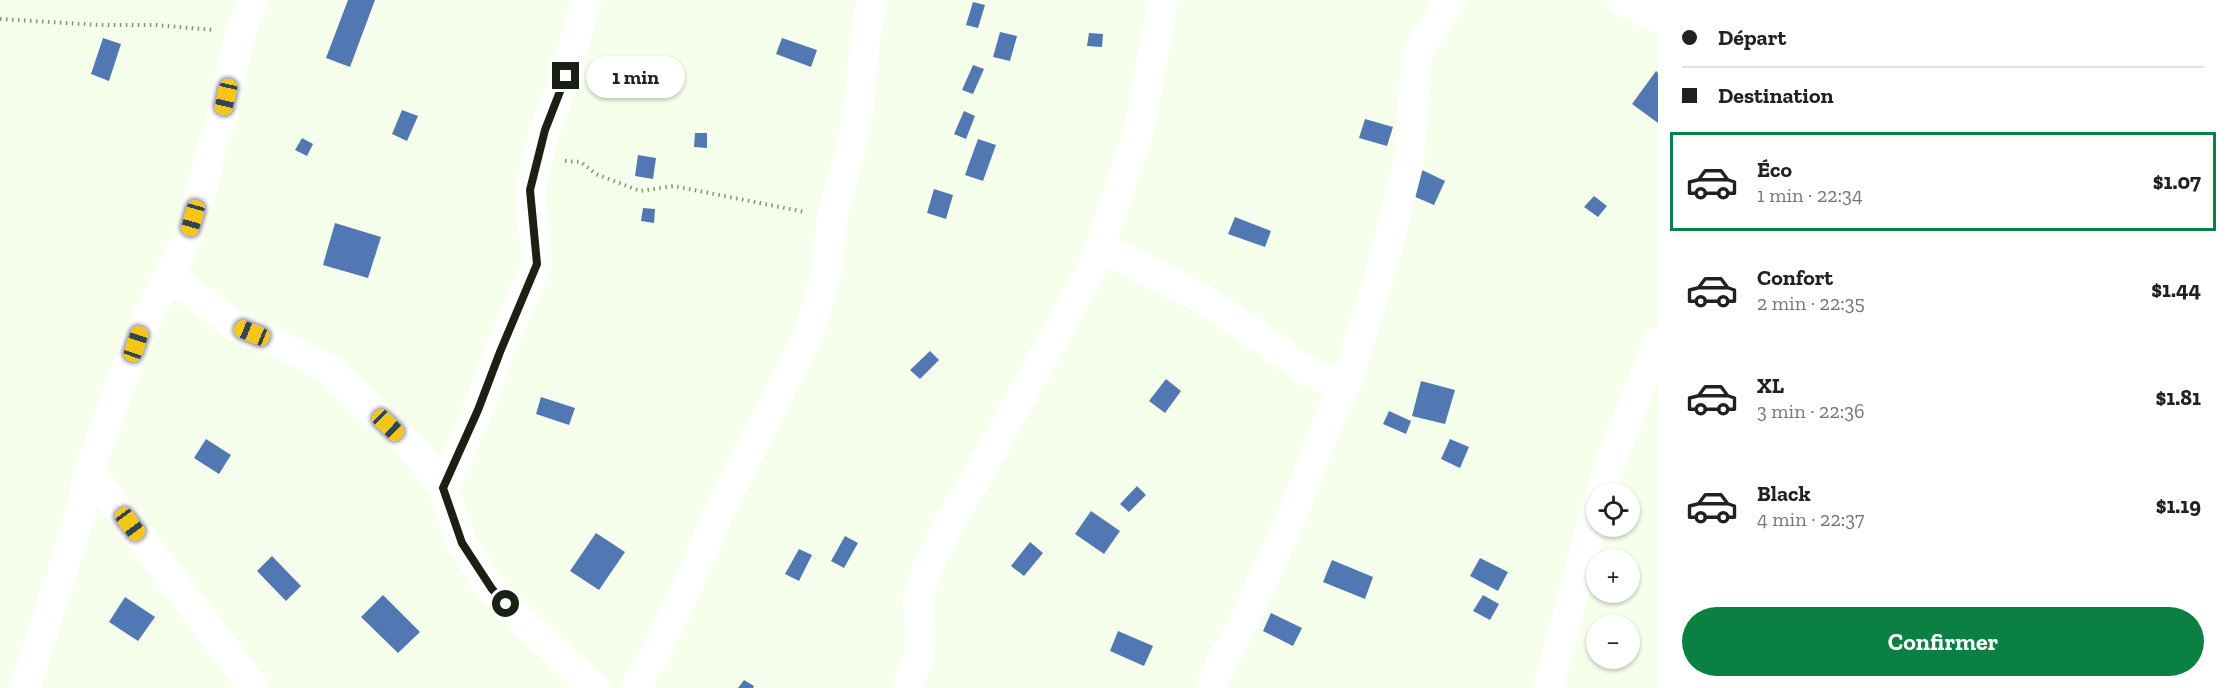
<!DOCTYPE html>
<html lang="fr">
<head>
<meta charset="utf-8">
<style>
  :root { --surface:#fff; --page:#f6f6f6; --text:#202124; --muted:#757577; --line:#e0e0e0; --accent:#0b8043 }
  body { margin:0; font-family:"Zilla Slab",serif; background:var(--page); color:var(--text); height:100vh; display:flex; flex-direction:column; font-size:22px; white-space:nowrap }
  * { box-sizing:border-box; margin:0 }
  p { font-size:20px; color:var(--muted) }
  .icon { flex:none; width:33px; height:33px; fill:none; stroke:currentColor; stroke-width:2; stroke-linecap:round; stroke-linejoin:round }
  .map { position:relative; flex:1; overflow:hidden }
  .sheet { display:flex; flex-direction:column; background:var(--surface); width:570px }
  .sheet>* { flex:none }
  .banner { display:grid; align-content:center; height:132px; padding:0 24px; background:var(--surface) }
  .buttons { position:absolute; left:1586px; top:483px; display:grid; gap:12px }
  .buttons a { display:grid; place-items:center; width:54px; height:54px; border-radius:50%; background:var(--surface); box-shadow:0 2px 4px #0004; font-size:30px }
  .end { position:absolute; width:27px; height:27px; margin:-14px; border:8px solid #1b2014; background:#fff; box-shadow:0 0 0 3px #fff }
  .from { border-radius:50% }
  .bubble { position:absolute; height:42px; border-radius:21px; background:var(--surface); box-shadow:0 2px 4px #0004; font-size:20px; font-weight:700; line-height:42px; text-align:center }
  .car { position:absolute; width:18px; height:36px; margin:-18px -9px; border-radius:8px; box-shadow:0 0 4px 2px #0007; background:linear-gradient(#f5c518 24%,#345 0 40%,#f5c518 0 76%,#345 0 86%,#f5c518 0) }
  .banner b { display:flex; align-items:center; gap:21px; height:57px; font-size:22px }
  .banner b+b { border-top:2px solid var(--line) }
  .banner i { width:15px; height:15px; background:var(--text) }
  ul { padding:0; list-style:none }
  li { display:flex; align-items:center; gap:18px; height:99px; margin:0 12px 9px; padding:0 12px; border:3px solid transparent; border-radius:0px }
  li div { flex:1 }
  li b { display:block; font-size:22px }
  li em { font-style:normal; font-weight:700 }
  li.on { border-color:var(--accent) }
  li>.icon { width:54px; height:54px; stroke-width:1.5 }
  .primary-button { display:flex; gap:12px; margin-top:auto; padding:12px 24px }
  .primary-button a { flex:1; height:69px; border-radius:36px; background:var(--accent); color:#fff; font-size:24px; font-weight:700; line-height:69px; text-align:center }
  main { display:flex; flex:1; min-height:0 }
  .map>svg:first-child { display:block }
  .building { fill:#5178b3 }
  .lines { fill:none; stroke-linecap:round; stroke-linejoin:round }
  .path { stroke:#888f7f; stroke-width:4; stroke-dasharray:1.5 4.5; stroke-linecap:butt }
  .street { stroke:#fff; stroke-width:30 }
  .route { stroke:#1b2014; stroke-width:8 }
</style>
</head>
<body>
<main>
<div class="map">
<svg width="1658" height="688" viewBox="0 0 1658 688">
  <rect width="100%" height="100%" fill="#f6ffeb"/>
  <g class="building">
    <polygon points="348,0 375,0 350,67 326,58"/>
    <polygon points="973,2 985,5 978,28 966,25"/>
    <polygon points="1000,32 1017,36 1010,61 993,57"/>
    <polygon points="1089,33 1103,34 1102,47 1087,46"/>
    <polygon points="103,38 121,44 109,81 91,74"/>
    <polygon points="782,38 817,50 811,67 776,54"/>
    <polygon points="973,65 984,69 973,94 962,90"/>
    <polygon points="1656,71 1658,73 1658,123 1632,104"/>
    <polygon points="402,110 418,116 407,141 392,134"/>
    <polygon points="964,111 975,116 966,139 954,134"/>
    <polygon points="1365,119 1393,127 1387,146 1359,138"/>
    <polygon points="695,133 707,133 707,148 694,147"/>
    <polygon points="302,138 313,144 307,156 295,150"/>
    <polygon points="978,139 996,145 983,181 965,175"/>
    <polygon points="638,155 656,158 653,179 635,176"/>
    <polygon points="1418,168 1445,181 1434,205 1406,193"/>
    <polygon points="934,189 953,195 946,219 927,213"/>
    <polygon points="1594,196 1607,206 1598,217 1584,207"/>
    <polygon points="643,208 655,209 654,223 641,221"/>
    <polygon points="1235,217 1271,231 1265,247 1228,234"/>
    <polygon points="335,223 381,237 368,278 323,265"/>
    <polygon points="930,351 939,360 920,379 910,370"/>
    <polygon points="1166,379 1181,391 1165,413 1149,401"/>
    <polygon points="1421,381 1455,390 1445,424 1412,416"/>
    <polygon points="541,397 575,408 569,425 536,414"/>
    <polygon points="1389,411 1411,421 1406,434 1383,424"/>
    <polygon points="206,439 231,455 219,474 194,458"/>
    <polygon points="1450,439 1469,447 1460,468 1441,459"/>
    <polygon points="1137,486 1146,495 1129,512 1120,504"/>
    <polygon points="1091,511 1120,531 1104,554 1075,534"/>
    <polygon points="596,533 625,552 599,590 570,571"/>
    <polygon points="845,536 858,543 844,568 831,561"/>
    <polygon points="1030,542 1043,553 1024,576 1011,566"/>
    <polygon points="799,549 812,555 799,581 785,574"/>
    <polygon points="272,556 301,586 286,601 257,571"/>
    <polygon points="1480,558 1508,572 1498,591 1470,576"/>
    <polygon points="1332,560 1373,577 1365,599 1323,582"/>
    <polygon points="383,595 420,632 398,653 361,617"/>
    <polygon points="1483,595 1499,604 1490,620 1473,611"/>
    <polygon points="125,597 155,617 138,641 109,622"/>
    <polygon points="1271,613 1302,628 1293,646 1263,631"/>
    <polygon points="1118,631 1153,646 1144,666 1110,651"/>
    <polygon points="744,680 754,686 753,688 738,688"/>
  </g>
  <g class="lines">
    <g class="path">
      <polyline points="0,19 100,25 156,25 215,30"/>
      <polyline points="565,161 581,162 596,174 640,191 674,186 805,212"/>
    </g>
    <g class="street">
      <polyline points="1622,0 1658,18"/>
      <polyline points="1101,247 1201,298 1244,326 1304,369 1327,380 1346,384"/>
      <polyline points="169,276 237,327 284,346 330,370 419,455 443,488 462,543 491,589 536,634 595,688"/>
      <polyline points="89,470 254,688"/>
      <polyline points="443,488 478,410 499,352 537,264 530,190 545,130 566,76 586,0"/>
      <polyline points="1601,494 1609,466 1658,342"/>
      <polyline points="25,688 81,511 89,470 142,327 188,237 204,181 211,148 221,120 240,33 253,0"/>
      <polyline points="635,688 651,662 692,576 720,509 809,334 827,270 832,217 853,140 859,105 865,40 872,0"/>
      <polyline points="906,688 919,657 920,632 918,599 926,571 953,515 976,479 1095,263 1139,131 1163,0"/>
      <polyline points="1211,688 1221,663 1242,625 1295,509 1324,431 1346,384 1381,270 1409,162 1417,51 1451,0"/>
      <polyline points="1548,688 1596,509"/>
    </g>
  </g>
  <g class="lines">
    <polyline class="route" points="506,604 492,589 462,543 443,488 478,410 500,352 537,264 530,190 545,130 566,76"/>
  </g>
</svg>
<div class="buttons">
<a><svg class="icon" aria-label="locate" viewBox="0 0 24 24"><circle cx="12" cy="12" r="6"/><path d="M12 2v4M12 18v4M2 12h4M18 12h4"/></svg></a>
<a>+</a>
<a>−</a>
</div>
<i class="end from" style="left:506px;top:604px"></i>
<i class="end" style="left:566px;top:76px"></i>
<div class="bubble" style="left:586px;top:56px;width:99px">1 min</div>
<i class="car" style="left:226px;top:97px;rotate:193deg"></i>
<i class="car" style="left:193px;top:218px;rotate:196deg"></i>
<i class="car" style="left:252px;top:333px;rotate:292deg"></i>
<i class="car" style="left:136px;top:344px;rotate:19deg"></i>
<i class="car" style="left:388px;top:425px;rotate:134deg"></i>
<i class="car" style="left:130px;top:524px;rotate:143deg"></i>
</div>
<section class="sheet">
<div class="banner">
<b><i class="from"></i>Départ</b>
<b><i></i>Destination</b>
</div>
<ul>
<li class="on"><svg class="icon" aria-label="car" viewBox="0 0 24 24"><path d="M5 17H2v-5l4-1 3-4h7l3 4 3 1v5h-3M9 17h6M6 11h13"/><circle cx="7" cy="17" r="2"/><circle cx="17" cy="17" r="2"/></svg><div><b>Éco</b><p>1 min · 22:34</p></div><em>$1.07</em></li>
<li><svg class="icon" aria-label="car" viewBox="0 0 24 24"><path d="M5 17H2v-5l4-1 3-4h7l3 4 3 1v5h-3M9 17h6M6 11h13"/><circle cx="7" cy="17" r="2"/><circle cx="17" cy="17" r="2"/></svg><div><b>Confort</b><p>2 min · 22:35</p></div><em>$1.44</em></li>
<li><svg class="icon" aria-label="car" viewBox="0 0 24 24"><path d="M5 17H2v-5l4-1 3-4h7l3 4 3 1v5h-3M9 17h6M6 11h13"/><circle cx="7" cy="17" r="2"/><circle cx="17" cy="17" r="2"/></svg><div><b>XL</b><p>3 min · 22:36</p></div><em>$1.81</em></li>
<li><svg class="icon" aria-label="car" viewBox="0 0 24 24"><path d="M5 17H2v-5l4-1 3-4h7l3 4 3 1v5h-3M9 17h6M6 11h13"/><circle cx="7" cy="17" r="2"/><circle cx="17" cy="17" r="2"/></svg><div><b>Black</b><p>4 min · 22:37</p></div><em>$1.19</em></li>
</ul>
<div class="primary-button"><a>Confirmer</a></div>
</section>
</main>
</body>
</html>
